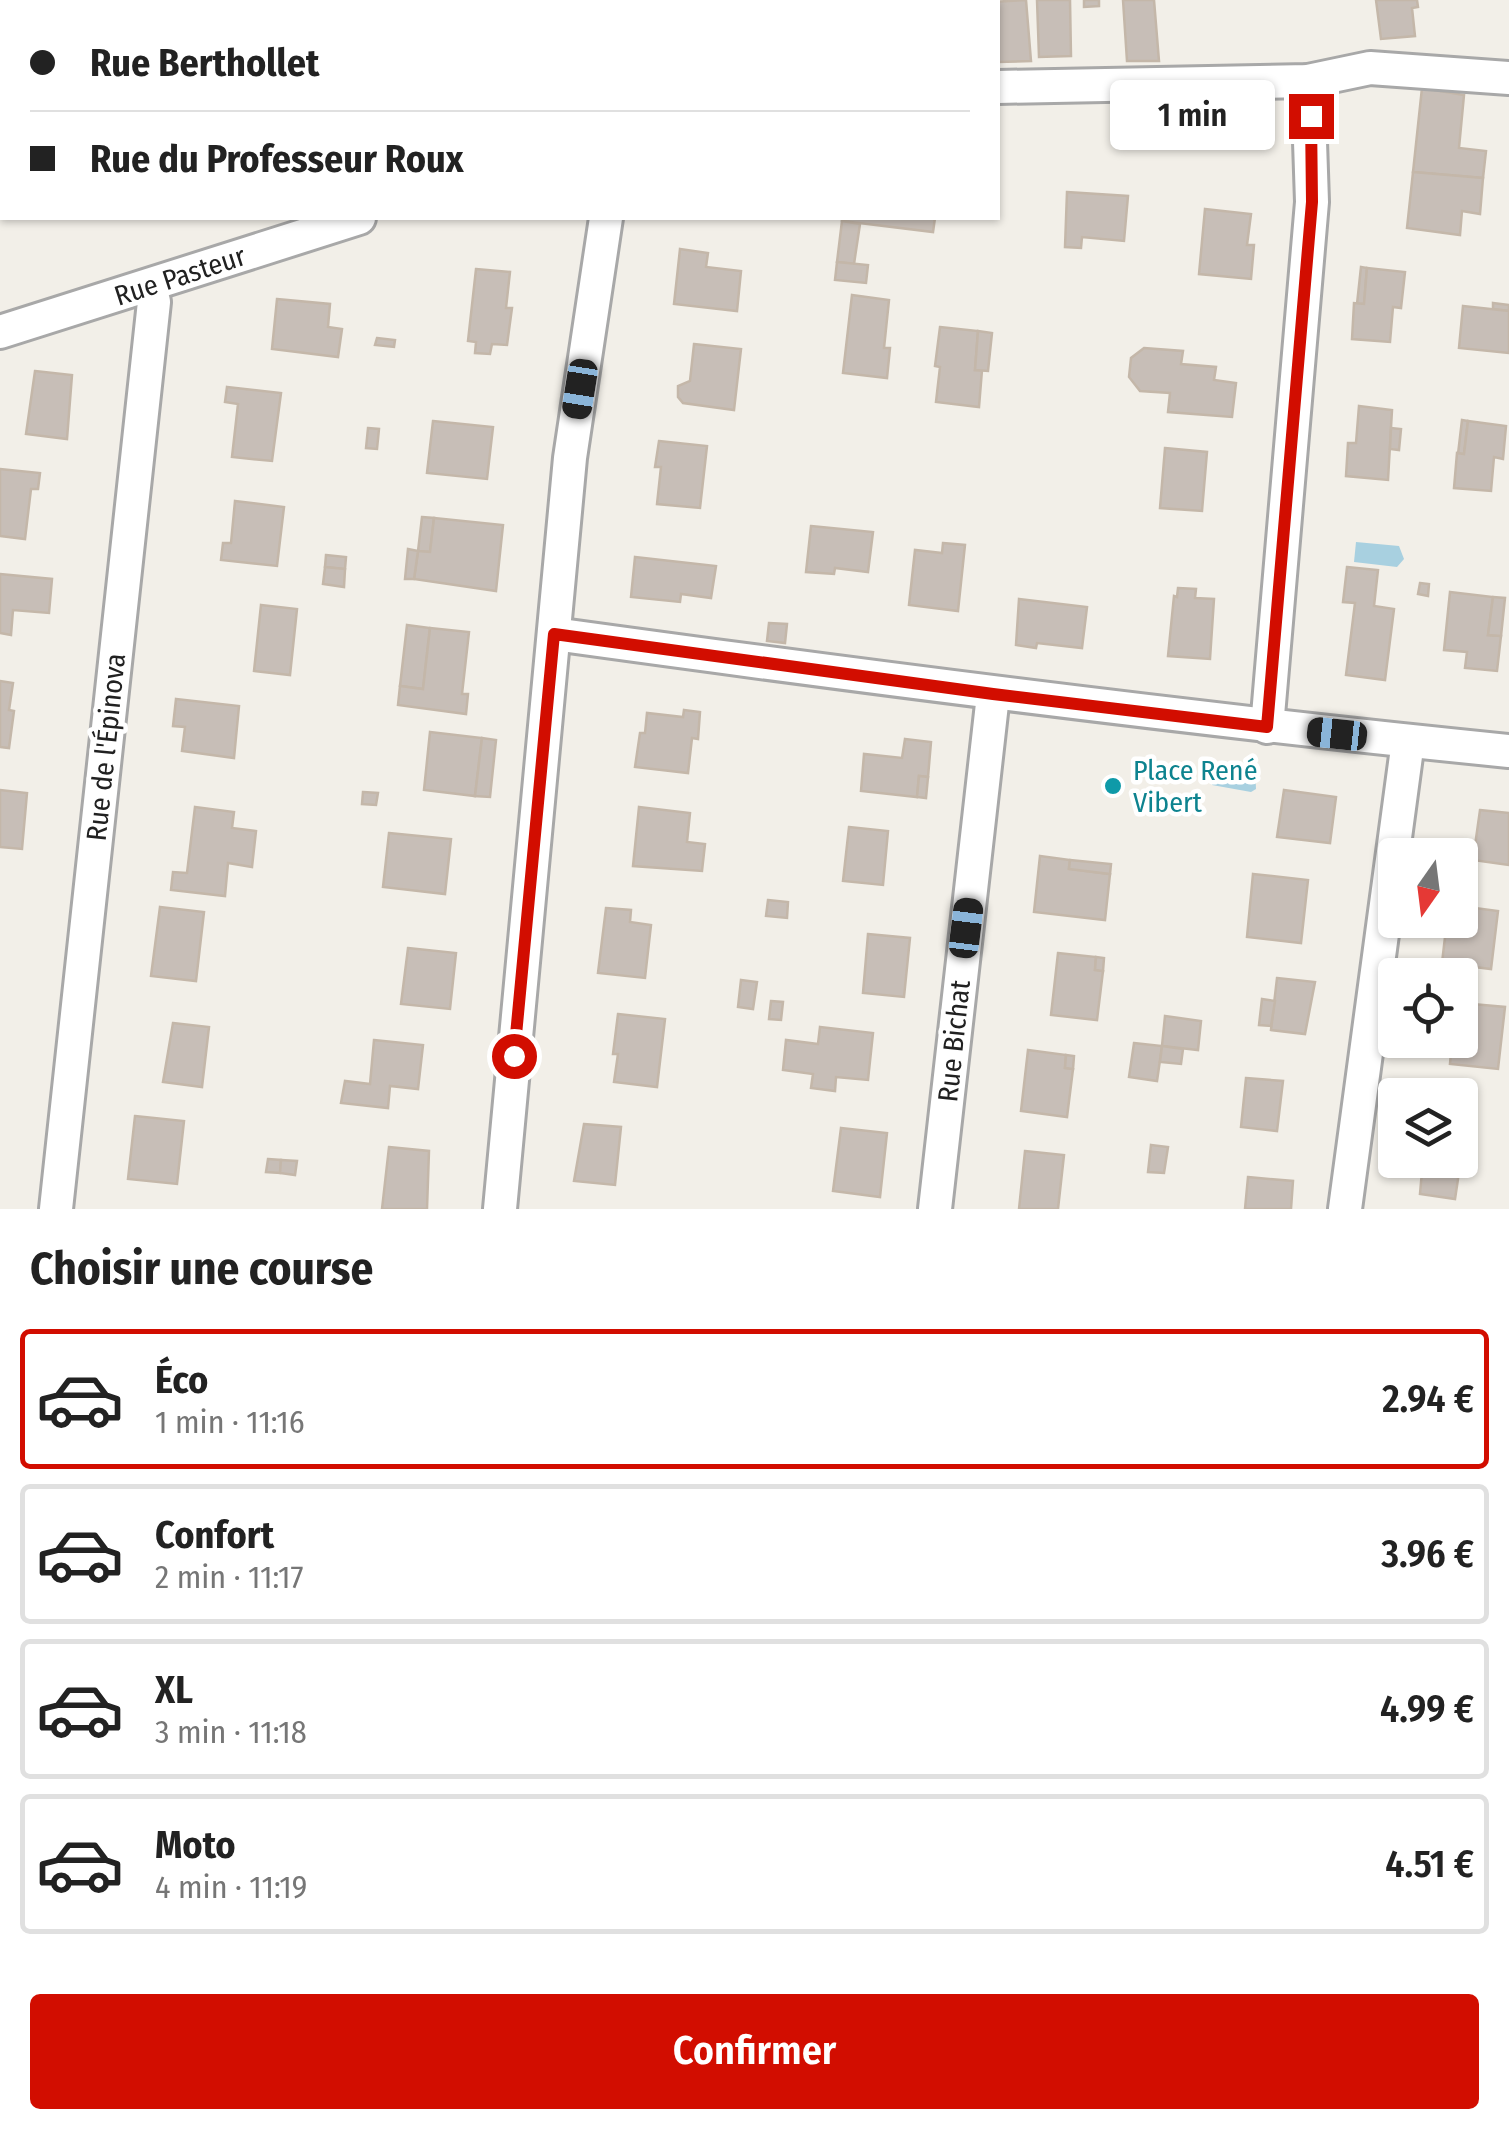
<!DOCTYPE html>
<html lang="fr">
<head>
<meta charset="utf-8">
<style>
  :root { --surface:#fff; --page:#f2f2f2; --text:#222; --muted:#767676; --line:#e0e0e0; --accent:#d20d00 }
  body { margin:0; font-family:"Fira Sans Condensed",sans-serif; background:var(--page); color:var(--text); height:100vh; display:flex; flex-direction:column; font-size:38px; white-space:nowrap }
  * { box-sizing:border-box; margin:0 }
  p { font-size:32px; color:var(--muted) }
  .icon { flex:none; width:55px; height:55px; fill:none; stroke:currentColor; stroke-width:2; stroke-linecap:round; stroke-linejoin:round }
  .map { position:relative; height:1209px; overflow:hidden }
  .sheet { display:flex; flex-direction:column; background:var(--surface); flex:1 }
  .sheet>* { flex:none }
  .hud { position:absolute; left:0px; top:0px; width:1000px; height:220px; box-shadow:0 2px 8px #0004; display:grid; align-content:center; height:220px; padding:0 30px; background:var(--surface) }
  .needle { width:65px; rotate:194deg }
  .controls { position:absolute; left:1378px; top:838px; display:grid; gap:20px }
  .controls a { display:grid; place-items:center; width:100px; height:100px; border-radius:10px; background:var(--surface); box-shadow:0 2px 8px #0004; font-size:50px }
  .end { position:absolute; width:45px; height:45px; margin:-22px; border:12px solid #d20d00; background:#fff; box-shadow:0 0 0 5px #fff }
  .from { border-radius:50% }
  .bubble { position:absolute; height:70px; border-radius:10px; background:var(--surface); box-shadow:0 2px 8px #0004; font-size:32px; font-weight:600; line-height:70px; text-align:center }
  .car { position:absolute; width:30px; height:60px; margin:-30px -15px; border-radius:12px; box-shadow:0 0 8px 2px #0007; background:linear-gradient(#222 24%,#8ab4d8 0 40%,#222 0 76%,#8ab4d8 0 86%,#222 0) }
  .hud b { display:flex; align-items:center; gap:35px; height:95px; font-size:38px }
  .hud b+b { border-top:2px solid var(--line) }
  .hud i { width:25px; height:25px; background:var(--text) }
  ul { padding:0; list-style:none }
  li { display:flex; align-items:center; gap:30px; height:140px; margin:0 20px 15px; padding:0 10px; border:5px solid var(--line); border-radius:10px }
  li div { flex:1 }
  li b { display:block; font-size:38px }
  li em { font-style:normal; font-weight:600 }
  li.selected { border-color:var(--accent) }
  li>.icon { width:90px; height:90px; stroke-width:1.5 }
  h2 { padding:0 30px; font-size:45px; line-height:120px }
  .cta { display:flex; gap:20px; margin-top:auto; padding:20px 30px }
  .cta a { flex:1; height:115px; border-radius:10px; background:var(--accent); color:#fff; font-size:40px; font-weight:600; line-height:115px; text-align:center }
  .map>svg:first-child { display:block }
  .water { fill:#a8d0e0 }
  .building { fill:#c7beb7; stroke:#c4b7a9; stroke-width:2.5 }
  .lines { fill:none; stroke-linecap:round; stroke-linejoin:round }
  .street-casing { stroke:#a8a8a8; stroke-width:38 }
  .street { stroke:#fff; stroke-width:32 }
  .route { stroke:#d20d00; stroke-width:12 }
  .culture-dot { fill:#0f9aa8; stroke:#fff; stroke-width:4 }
  .labels { text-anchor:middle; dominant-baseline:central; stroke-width:9; stroke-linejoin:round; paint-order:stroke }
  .street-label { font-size:28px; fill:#212121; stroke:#fff }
  .culture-label { font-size:28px; fill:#0d838f; stroke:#fff; text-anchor:start }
</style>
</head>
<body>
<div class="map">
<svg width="1509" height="1209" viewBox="0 0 1509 1209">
  <rect width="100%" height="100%" fill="#f2efe8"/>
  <g class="water">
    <polygon points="1356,542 1399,546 1404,559 1397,567 1354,562"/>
    <polygon points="1215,765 1255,769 1256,789 1251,792 1212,785"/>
  </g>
  <g class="building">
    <rect x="639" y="0" width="38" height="2"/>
    <polygon points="1026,0 1031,61 998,62 998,2 991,2"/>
    <polygon points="1037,0 1070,0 1071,56 1039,57"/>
    <polygon points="1084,0 1099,0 1099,6 1084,7"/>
    <polygon points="1123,0 1154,0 1159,61 1127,61"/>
    <polygon points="1376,0 1417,0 1418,7 1412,8 1415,36 1381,39"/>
    <polygon points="1422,88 1464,95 1459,148 1486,151 1483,178 1413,172"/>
    <polygon points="1413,172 1483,178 1480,214 1462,211 1460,235 1407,228"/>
    <polygon points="1067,192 1128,196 1124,241 1082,237 1081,248 1065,247"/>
    <polygon points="1205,209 1251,214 1247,245 1254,245 1251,279 1199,274"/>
    <polygon points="842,218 935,218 933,232 842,221"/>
    <polygon points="842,221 860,224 854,264 837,262"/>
    <polygon points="680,249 708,253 706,267 741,271 737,311 674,304"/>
    <polygon points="837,262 868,265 866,283 835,280"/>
    <polygon points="1361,267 1367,268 1364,304 1357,304"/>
    <polygon points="1367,268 1405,272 1401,308 1393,307 1390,342 1352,339 1354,303 1364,304"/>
    <polygon points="476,269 510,272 506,308 512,308 507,345 492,344 490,354 475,353 476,342 468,341"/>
    <polygon points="852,295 889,300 884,348 890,348 887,378 843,373"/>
    <polygon points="277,299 330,304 328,327 342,329 338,357 272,349"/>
    <polygon points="1493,303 1509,305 1509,311 1493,309"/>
    <polygon points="1463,306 1509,311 1509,353 1459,348"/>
    <polygon points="940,327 978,331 975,370 982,370 979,407 936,402 940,367 935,366"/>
    <polygon points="978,331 992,333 988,371 975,370"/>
    <polygon points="377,338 395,340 394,347 375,345"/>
    <polygon points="694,344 741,349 734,410 683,403 678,397 678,386 690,381"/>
    <polygon points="1144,348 1183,351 1181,364 1216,367 1214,380 1236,383 1232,417 1168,412 1170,393 1140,391 1129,377 1131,358"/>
    <polygon points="35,371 72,375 67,439 26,434"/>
    <polygon points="227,387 281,393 272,461 232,457 238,404 225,402"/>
    <polygon points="1359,406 1392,410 1388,480 1346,476 1348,443 1356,443"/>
    <polygon points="1462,420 1468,421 1464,454 1458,454"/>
    <polygon points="433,421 493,427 487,479 427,473"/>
    <polygon points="1468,421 1506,426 1503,459 1494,457 1491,491 1454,488 1457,453 1464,454"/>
    <polygon points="368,428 379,429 377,449 366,448"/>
    <polygon points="1391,428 1401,429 1399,450 1390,449"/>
    <polygon points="659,441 707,446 700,508 657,504 661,467 655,467"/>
    <polygon points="1165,448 1207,452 1202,511 1160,508"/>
    <polygon points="0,469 40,473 38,489 31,489 25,539 0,536"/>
    <polygon points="235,501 284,507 277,566 221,560 223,543 231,543"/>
    <polygon points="422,517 434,518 430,552 418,551"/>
    <polygon points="434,518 503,525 496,591 414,579 418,551 430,552"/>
    <polygon points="811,526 873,532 868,572 835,568 834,574 806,572"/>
    <polygon points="943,543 965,545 958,611 909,605 915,550 942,553"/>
    <polygon points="408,549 418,551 414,579 405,579"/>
    <polygon points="326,555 346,557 345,569 325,567"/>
    <polygon points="635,557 716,566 711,598 681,594 680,602 631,597"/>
    <polygon points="325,567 345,569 344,587 323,584"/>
    <polygon points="1347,567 1378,570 1374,606 1394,609 1385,680 1346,675 1355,603 1343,602"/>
    <polygon points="0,574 52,579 49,613 13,610 11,635 0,633"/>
    <polygon points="1420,583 1429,584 1428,596 1418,594"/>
    <polygon points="1178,588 1196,589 1195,598 1214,599 1210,659 1168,656 1174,596 1177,597"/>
    <polygon points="1450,592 1493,597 1488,635 1501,636 1497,671 1465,668 1467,652 1444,650"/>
    <polygon points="1493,597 1505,598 1501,636 1488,635"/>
    <polygon points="1019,599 1087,607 1082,648 1037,643 1036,648 1016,645"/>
    <polygon points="261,605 297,609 290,675 254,671"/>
    <polygon points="769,623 787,624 785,643 767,641"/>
    <polygon points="407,625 430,628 423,689 400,686"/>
    <polygon points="430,628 469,632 462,694 468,694 466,714 398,705 400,686 423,689"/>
    <polygon points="0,681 13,683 9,710 14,711 9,748 0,747"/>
    <polygon points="176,699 239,706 234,758 182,751 185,727 173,726"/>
    <polygon points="684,710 700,712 698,739 692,738 688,773 635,767 640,733 645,733 647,713 683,717"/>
    <polygon points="430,732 482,738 475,796 424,790"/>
    <polygon points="482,738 496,740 490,797 475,796"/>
    <polygon points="905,739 931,742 928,777 919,776 917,797 861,791 864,754 902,758"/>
    <polygon points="919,776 928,777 926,798 917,797"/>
    <polygon points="0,790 27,793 22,849 0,847"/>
    <polygon points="1284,790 1336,797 1330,843 1277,837"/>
    <polygon points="363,792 378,793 376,805 362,804"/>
    <polygon points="195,807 234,812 232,828 256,831 252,867 228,863 225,896 171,890 173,872 187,873"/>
    <polygon points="639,807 690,813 687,842 705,844 702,871 633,866"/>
    <polygon points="1480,810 1509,813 1509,865 1473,860"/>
    <polygon points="849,827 888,831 883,885 843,881"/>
    <polygon points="389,833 451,839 445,894 383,887"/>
    <polygon points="1040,856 1070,860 1069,869 1110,874 1105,920 1034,912"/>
    <polygon points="1070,860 1111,864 1110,874 1069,869"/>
    <polygon points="1253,874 1308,880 1301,943 1247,937"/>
    <polygon points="768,900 788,902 787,918 766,916"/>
    <polygon points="1460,906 1498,911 1491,969 1442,963 1447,920 1460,920"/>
    <polygon points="160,907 204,912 196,981 151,976"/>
    <polygon points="606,908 631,910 630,922 651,925 645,978 598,973"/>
    <polygon points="868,934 910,938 904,997 863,993"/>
    <polygon points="408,948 456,953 450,1009 401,1004"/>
    <polygon points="1058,953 1096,957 1095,970 1103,971 1097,1020 1051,1015"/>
    <polygon points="1096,957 1104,958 1103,971 1095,970"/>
    <polygon points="1277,978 1315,982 1305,1034 1271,1030"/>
    <polygon points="741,980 757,982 753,1009 738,1007"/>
    <polygon points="1262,999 1275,1001 1271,1026 1259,1025"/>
    <polygon points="771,1001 783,1002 781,1020 769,1019"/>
    <polygon points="1461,1003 1505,1007 1498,1069 1450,1064 1452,1042 1460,1040"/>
    <polygon points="618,1014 665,1019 657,1087 614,1082 618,1054 613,1054"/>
    <polygon points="1165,1016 1201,1021 1198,1050 1162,1046"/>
    <polygon points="173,1023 209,1027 202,1087 163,1082"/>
    <polygon points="820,1027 873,1033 868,1080 836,1077 835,1091 811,1088 813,1074 783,1070 786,1040 818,1044"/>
    <polygon points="374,1040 423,1045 418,1089 390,1086 388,1108 341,1103 345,1081 370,1084"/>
    <polygon points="1134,1043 1162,1046 1157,1081 1129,1077"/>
    <polygon points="1162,1046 1183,1049 1181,1064 1160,1062"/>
    <polygon points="1028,1050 1066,1055 1065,1068 1073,1069 1067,1117 1021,1111"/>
    <polygon points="1066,1055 1074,1056 1073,1069 1065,1068"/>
    <polygon points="1246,1078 1283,1081 1277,1131 1241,1127"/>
    <polygon points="135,1116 184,1121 177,1184 128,1179"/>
    <polygon points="584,1124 621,1127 615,1185 574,1181"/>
    <polygon points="841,1128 887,1133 880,1197 833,1191"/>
    <polygon points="1460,1128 1463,1129 1458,1179 1455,1199 1420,1194 1423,1160 1460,1160"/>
    <polygon points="1151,1145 1168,1147 1164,1173 1148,1172"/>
    <polygon points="389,1147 429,1151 427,1209 382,1209"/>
    <polygon points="1025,1151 1064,1155 1058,1209 1019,1209"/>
    <polygon points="268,1159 281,1160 280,1173 266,1172"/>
    <polygon points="281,1160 297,1161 295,1175 280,1173"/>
    <polygon points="1248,1177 1293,1181 1291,1209 1245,1209"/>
  </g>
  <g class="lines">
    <defs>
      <g id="street">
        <polyline points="488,0 488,2"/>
        <polyline points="998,87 1308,81 1370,68 1509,78"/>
        <polyline points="0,332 359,218"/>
        <path d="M554,634c318,44 635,85 955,117"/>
        <polyline points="1267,727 1312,202 1308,81"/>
        <polyline points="56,1209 154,302 150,286"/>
        <polyline points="500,1209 570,458 606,218"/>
        <polyline points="935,1209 993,695"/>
        <polyline points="1345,1209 1408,741"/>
      </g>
    </defs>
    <use href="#street" class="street-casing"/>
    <use href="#street" class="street"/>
  </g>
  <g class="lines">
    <polyline class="route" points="514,1056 554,634 993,694 1267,727 1312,202 1311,116"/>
  </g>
  <circle class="culture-dot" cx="1113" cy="786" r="10"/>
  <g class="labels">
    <g class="street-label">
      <text transform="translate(180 276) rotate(-18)">Rue Pasteur</text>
      <text transform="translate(106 747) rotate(-84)">Rue de l'Épinova</text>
      <text transform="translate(954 1041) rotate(-84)">Rue Bichat</text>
    </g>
    <g class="culture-label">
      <text x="1133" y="770">Place René<tspan x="1133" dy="32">Vibert</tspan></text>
    </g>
  </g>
</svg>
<div class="controls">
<a><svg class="needle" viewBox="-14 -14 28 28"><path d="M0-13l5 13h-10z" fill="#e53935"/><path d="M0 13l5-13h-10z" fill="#767676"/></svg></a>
<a><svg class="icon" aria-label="locate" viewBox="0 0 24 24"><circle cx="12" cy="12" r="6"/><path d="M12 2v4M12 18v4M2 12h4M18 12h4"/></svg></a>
<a><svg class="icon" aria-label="layers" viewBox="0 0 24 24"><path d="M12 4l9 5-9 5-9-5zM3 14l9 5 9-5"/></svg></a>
</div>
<i class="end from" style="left:514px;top:1056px"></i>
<i class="end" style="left:1311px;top:116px"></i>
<div class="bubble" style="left:1110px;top:80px;width:165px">1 min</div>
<i class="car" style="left:580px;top:389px;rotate:189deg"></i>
<i class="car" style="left:1337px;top:734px;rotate:276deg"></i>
<i class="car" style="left:966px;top:928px;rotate:7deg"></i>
<div class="hud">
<b><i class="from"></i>Rue Berthollet</b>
<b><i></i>Rue du Professeur Roux</b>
</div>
</div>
<section class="sheet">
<h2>Choisir une course</h2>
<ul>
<li class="selected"><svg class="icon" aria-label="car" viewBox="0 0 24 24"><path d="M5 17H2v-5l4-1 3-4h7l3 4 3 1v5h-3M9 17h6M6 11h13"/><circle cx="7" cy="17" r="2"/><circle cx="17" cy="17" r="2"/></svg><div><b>Éco</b><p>1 min · 11:16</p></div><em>2.94 €</em></li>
<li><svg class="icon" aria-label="car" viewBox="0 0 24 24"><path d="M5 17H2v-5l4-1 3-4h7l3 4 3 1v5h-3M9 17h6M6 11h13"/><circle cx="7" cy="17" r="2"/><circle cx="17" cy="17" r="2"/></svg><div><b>Confort</b><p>2 min · 11:17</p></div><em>3.96 €</em></li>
<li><svg class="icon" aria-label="car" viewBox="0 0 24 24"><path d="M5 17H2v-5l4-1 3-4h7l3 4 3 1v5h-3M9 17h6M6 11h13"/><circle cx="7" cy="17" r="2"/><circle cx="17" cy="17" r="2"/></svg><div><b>XL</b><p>3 min · 11:18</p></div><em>4.99 €</em></li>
<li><svg class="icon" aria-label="car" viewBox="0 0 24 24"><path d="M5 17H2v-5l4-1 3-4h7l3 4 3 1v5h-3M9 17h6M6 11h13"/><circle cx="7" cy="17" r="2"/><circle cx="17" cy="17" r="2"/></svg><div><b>Moto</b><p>4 min · 11:19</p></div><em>4.51 €</em></li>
</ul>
<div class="cta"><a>Confirmer</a></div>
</section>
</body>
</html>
